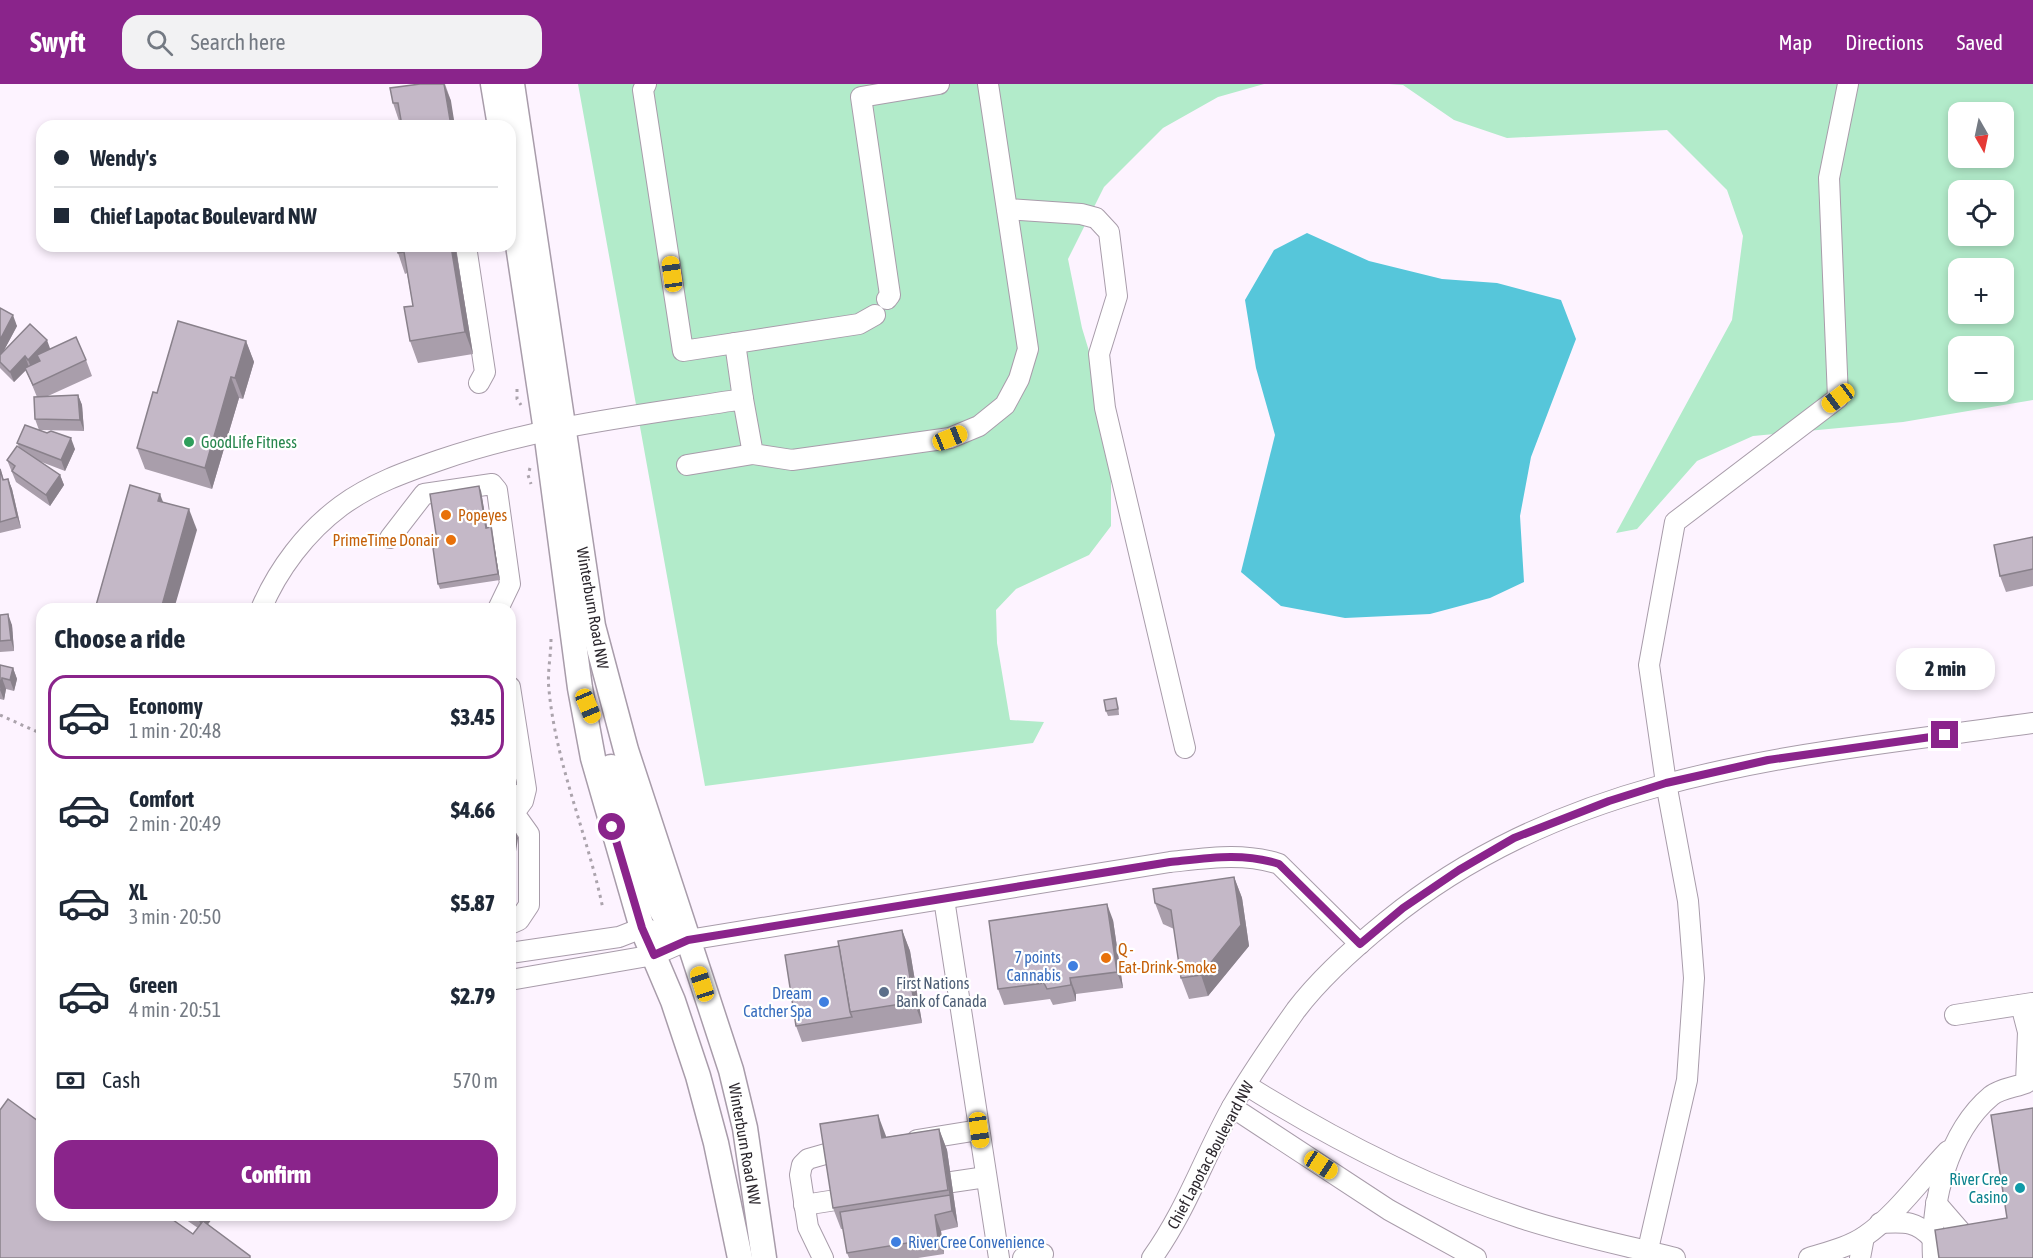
<!DOCTYPE html>
<html lang="en">
<head>
<meta charset="utf-8">
<style>
  :root { --surface:#fff; --page:#f2f2f3; --text:#1f2937; --muted:#747a83; --line:#e0e1e3; --accent:#8a248b }
  body { margin:0; font-family:"Asap Condensed",sans-serif; background:var(--page); color:var(--text); height:100vh; display:flex; flex-direction:column; font-size:22px; white-space:nowrap }
  * { box-sizing:border-box; margin:0 }
  p { font-size:20px; color:var(--muted) }
  .icon { flex:none; width:33px; height:33px; fill:none; stroke:currentColor; stroke-width:2; stroke-linecap:round; stroke-linejoin:round }
  .map { position:relative; flex:1; overflow:hidden }
  .panel { position:absolute; left:36px; top:519px; width:480px; height:618px; display:flex; flex-direction:column; background:var(--surface); border-radius:18px; box-shadow:0 3px 9px #0003 }
  .panel>* { flex:none }
  .guide { position:absolute; left:36px; top:36px; width:480px; height:132px; border-radius:18px; box-shadow:0 3px 9px #0003; display:grid; align-content:center; height:132px; padding:0 18px; background:var(--surface) }
  .needle { width:39px; rotate:171deg }
  .buttons { position:absolute; left:1948px; top:18px; display:grid; gap:12px }
  .buttons a { display:grid; place-items:center; width:66px; height:66px; border-radius:12px; background:var(--surface); box-shadow:0 3px 9px #0003; font-size:30px }
  .end { position:absolute; width:27px; height:27px; margin:-14px; border:8px solid #8a248b; background:#fff; box-shadow:0 0 0 3px #fff }
  .from { border-radius:50% }
  .bubble { position:absolute; height:42px; border-radius:18px; background:var(--surface); box-shadow:0 3px 9px #0003; font-size:20px; font-weight:800; line-height:42px; text-align:center }
  .car { position:absolute; width:18px; height:36px; margin:-18px -9px; border-radius:8px; box-shadow:0 0 4px 2px #0007; background:linear-gradient(#f5c518 24%,#345 0 40%,#f5c518 0 76%,#345 0 86%,#f5c518 0) }
  .guide b { display:flex; align-items:center; gap:21px; height:57px; font-size:22px }
  .guide b+b { border-top:2px solid var(--line) }
  .guide i { width:15px; height:15px; background:var(--text) }
  ul { padding:0; list-style:none }
  li { display:flex; align-items:center; gap:18px; height:84px; margin:0 12px 9px; padding:0 6px; border:3px solid transparent; border-radius:18px }
  li div { flex:1 }
  li b { display:block; font-size:22px }
  li em { font-style:normal; font-weight:800 }
  li.active { border-color:var(--accent) }
  li>.icon { width:54px; height:54px; stroke-width:1.5 }
  h2 { padding:0 18px; font-size:27px; line-height:72px }
  .pay { display:flex; align-items:center; gap:15px; height:66px; padding:0 18px; font-size:22px }
  .pay p { margin-inline-start:auto }
  .cta { display:flex; gap:12px; margin-top:auto; padding:12px 18px }
  .cta a { flex:1; height:69px; border-radius:18px; background:var(--accent); color:#fff; font-size:24px; font-weight:800; line-height:69px; text-align:center }
  header { display:flex; align-items:center; gap:36px; box-sizing:border-box; height:84px; padding:0 30px; background:var(--accent); color:#fff }
  header strong { font-size:28px }
  nav { display:flex; gap:33px; margin-inline-start:auto; font-size:21px }
  .search { width:420px; height:54px; background:var(--page); display:flex; align-items:center; gap:15px; box-sizing:border-box; padding:0 21px; border-radius:18px; color:var(--muted); font-size:22px }
  .map>svg:first-child { display:block }
  .green { fill:#b2ebca; fill-rule:evenodd }
  .water { fill:#56c6da }
  .lines { fill:none; stroke-linecap:round; stroke-linejoin:round }
  .minor-casing { stroke:#a89caa; stroke-width:22 }
  .major-casing { stroke:#a89caa; stroke-width:27 }
  .path { stroke:#aba3ac; stroke-width:3; stroke-dasharray:3 4.5; stroke-linecap:butt }
  .minor { stroke:#fff; stroke-width:20 }
  .major { stroke:#fff; stroke-width:24 }
  .wall { fill:#a99eab }
  .shaded-wall { fill:#89818b }
  .building { fill:#c4b8c7; stroke:#89818b; stroke-width:1.5 }
  .route { stroke:#8a248b; stroke-width:8 }
  .leisure-dot { fill:#2e9e5b; stroke:#fff; stroke-width:2 }
  .food-dot { fill:#e8710a; stroke:#fff; stroke-width:2 }
  .shop-dot { fill:#3f7fe0; stroke:#fff; stroke-width:2 }
  .service-dot { fill:#5c6f8a; stroke:#fff; stroke-width:2 }
  .culture-dot { fill:#0f9aa8; stroke:#fff; stroke-width:2 }
  .labels { text-anchor:middle; dominant-baseline:central; stroke-width:4.5; stroke-linejoin:round; paint-order:stroke }
  .leisure-label { font-size:16px; fill:#27864d; stroke:#fff; text-anchor:start }
  .food-label { font-size:16px; fill:#c56008; stroke:#fff; text-anchor:start }
  .street-label { font-size:16px; fill:#2d282e; stroke:#fff }
  .shop-label { font-size:16px; fill:#366cbe; stroke:#fff; text-anchor:end }
  .service-label { font-size:16px; fill:#4e5e75; stroke:#fff; text-anchor:start }
  .culture-label { font-size:16px; fill:#0d838f; stroke:#fff; text-anchor:end }
</style>
</head>
<body>
<header>
<strong>Swyft</strong>
<div class="search"><svg class="icon" aria-label="search" viewBox="0 0 24 24"><circle cx="10" cy="10" r="6"/><path d="M15 15l6 6"/></svg>Search here</div>
<nav><a>Map</a><a>Directions</a><a>Saved</a></nav>
</header>
<div class="map">
<svg width="2033" height="1174" viewBox="0 0 2033 1174">
  <rect width="100%" height="100%" fill="#fdf3ff"/>
  <g class="green">
    <polygon points="578,0 1264,0 1218,13 1163,44 1104,103 1068,175 1082,244 1102,310 1111,373 1111,442 1089,471 1016,505 996,526 997,559 1010,636 1044,638 1033,659 705,702"/>
    <path d="M1389,0h644v316l-130,22 -150,14 -56,25 -60,68 -21,4 116,-213 11,-84 -16,-46 -60,-60 -160,8 -53,-18 -51,-35zM1959,28h45v46h-45zM1959,106h45v46h-45zM1959,184h45v46h-45zM1959,262h45v46h-45z"/>
  </g>
  <polygon class="water" points="1307,149 1369,177 1442,195 1497,199 1561,216 1576,255 1531,373 1520,432 1524,498 1490,514 1430,530 1345,534 1281,522 1241,488 1275,351 1256,284 1245,216 1274,166"/>
  <g class="lines">
    <defs>
      <g id="minor">
        <polyline points="646,0 643,6 683,267 859,240 875,231"/>
        <polyline points="1007,125 1081,130 1096,134 1109,148 1117,212 1099,270 1105,324 1185,664"/>
        <polyline points="466,162 485,288 479,299"/>
        <polyline points="887,215 890,211 861,13 939,0"/>
        <polyline points="735,259 743,315"/>
        <polyline points="687,381 753,370"/>
        <polyline points="390,454 424,410 492,400 497,406 510,500 498,525"/>
        <path d="M261,525c17,-40 45,-77 80,-103 30,-22 64,-34 99,-46 98,-34 202,-45 303,-61l10,55 39,6 158,-22 29,-12 26,-21 14,-26 9,-30 -40,-265"/>
        <polyline points="510,603 526,705 523,717 514,729 529,750 529,821 519,836 510,840"/>
        <polyline points="944,815 999,1174"/>
        <polyline points="510,869 619,853 642,844 688,856"/>
        <path d="M510,896l144,-25 34,-15 482,-78c37,-4 73,-10 109,2l81,80"/>
        <polyline points="1955,931 2032,919"/>
        <path d="M1246,1001c86,54 178,101 275,133 51,17 103,27 154,40"/>
        <polyline points="1232,1023 1389,1126 1476,1174"/>
        <polyline points="917,1056 979,1046"/>
        <polyline points="952,1098 986,1093"/>
        <polyline points="1936,1119 1962,1149 1967,1163"/>
        <polyline points="804,1121 836,1116"/>
        <path d="M1880,1139c23,-1 36,-3 52,15"/>
        <polyline points="823,1174 808,1143 800,1091 802,1081 808,1075 829,1069"/>
        <polyline points="1023,1174 1043,1170"/>
        <path d="M1152,1174c34,-47 52,-101 80,-151 19,-33 42,-66 64,-97 25,-33 59,-63 91,-89 187,-152 417,-166 646,-198"/>
        <polyline points="1646,1174 1687,996 1694,894 1688,817 1666,699 1649,581 1675,438 1838,314 1829,94 1848,0"/>
        <path d="M1809,1174c19,-6 40,-11 56,-22 31,-21 57,-58 83,-85"/>
        <polyline points="1860,1174 1864,1153"/>
        <path d="M1933,1174c-3,-54 15,-126 58,-162 8,-7 25,-9 35,-13l2,-51 -7,-27"/>
      </g>
      <g id="major">
        <polyline points="493,0 500,42"/>
        <polyline points="512,0 593,542 626,666 731,986 745,1044 764,1174"/>
        <polyline points="510,108 546,347 580,604 593,674 642,844 673,917 698,992 716,1059 740,1174"/>
        <path d="M611,683c11,34 38,135 60,157"/>
      </g>
    </defs>
    <use href="#minor" class="minor-casing"/>
    <use href="#major" class="major-casing"/>
    <g class="path">
      <polyline points="517,305 517,315 521,321"/>
      <polyline points="530,384 528,391 531,400"/>
      <path d="M551,555c0,17 -4,34 -2,51 7,75 39,146 54,219"/>
      <polyline points="0,631 42,650"/>
    </g>
    <use href="#minor" class="minor"/>
    <use href="#major" class="major"/>
  </g>
  <g class="wall">
    <polygon points="445,0 451,17 400,40 393,19"/>
    <polygon points="451,162 454,162 456,166 473,270 418,279 410,257 413,222 407,189 405,190 398,169"/>
    <polygon points="0,224 17,242 3,268 50,265 86,276 92,292 48,312 78,311 82,321 84,347 40,346 75,365 65,387 39,377 60,391 64,401 50,422 16,398 7,376 19,363 17,359 39,346 35,335 37,313 26,286 14,298 0,284"/>
    <polygon points="246,257 254,278 243,315 239,314 212,405 145,385 137,364 157,309"/>
    <polygon points="0,384 4,396 8,395 12,405 21,444 0,449"/>
    <polygon points="481,407 487,444 492,449 500,496 440,505 438,500 438,463"/>
    <polygon points="2033,453 2033,502 2006,508 2000,492"/>
    <polygon points="0,531 12,541 14,567 0,568"/>
    <polygon points="0,581 13,584 17,595 14,607 6,605 4,616 0,615"/>
    <polygon points="1118,620 1119,631 1108,632 1106,627"/>
    <polygon points="510,655 517,701 510,702"/>
    <polygon points="1234,793 1242,814 1249,862 1208,912 1189,915 1181,894 1174,845 1163,840 1155,819"/>
    <polygon points="1113,836 1123,904 1076,910 1076,917 1053,921 1050,915 1004,921 998,905"/>
    <polygon points="902,846 910,867 922,939 802,958 796,942 839,862"/>
    <polygon points="939,1045 947,1066 958,1143 941,1147 944,1170 918,1174 849,1174 847,1169 843,1145 841,1145 833,1124 886,1053"/>
    <polygon points="179,1131 215,1131 193,1150 198,1144"/>
  </g>
  <g class="shaded-wall">
    <polygon points="444,0 451,17 455,42 451,42"/>
    <polygon points="451,162 454,162 456,166 473,270 465,248"/>
    <polygon points="13,231 17,242 0,274 0,256"/>
    <polygon points="47,256 51,267 37,271 40,278 32,286 28,276"/>
    <polygon points="246,257 254,278 243,315 235,294"/>
    <polygon points="25,272 29,283 14,298 10,288"/>
    <polygon points="231,293 239,314 212,405 205,384"/>
    <polygon points="78,311 82,321 84,347 80,336"/>
    <polygon points="71,354 75,365 65,387 61,376"/>
    <polygon points="60,391 64,401 50,422 46,411"/>
    <polygon points="8,395 12,405 21,444 17,433"/>
    <polygon points="479,402 481,407 488,449 486,444"/>
    <polygon points="160,410 168,431 158,417"/>
    <polygon points="189,425 197,446 174,525 161,525"/>
    <polygon points="491,443 492,449 500,496 498,490"/>
    <polygon points="8,530 12,541 14,567 11,556"/>
    <polygon points="13,584 17,595 14,607 10,596"/>
    <polygon points="2,594 6,605 4,616 0,606"/>
    <polygon points="510,655 517,701 510,682"/>
    <polygon points="512,738 518,754 510,808 510,753"/>
    <polygon points="1234,793 1242,814 1249,862 1208,912 1201,891"/>
    <polygon points="1107,820 1113,836 1123,904 1117,888"/>
    <polygon points="902,846 910,867 922,939 914,918"/>
    <polygon points="1070,894 1076,910 1076,917 1071,901"/>
    <polygon points="878,1031 886,1052 889,1075 882,1054"/>
    <polygon points="939,1045 947,1066 958,1143 952,1127"/>
    <polygon points="197,1131 215,1131 203,1147"/>
    <polygon points="935,1131 941,1147 944,1170 938,1154"/>
  </g>
  <g class="building">
    <polygon points="420,0 444,0 451,42 402,42 398,19 393,19 390,4"/>
    <polygon points="397,162 451,162 465,248 410,257 404,223 413,222 404,168 398,169"/>
    <polygon points="0,224 13,231 0,256"/>
    <polygon points="178,237 246,257 235,294 231,293 205,384 137,364 153,308 157,309"/>
    <polygon points="30,240 47,256 28,276 25,272 10,288 0,278 0,271"/>
    <polygon points="76,253 86,276 33,301 25,284 40,277 37,271"/>
    <polygon points="78,311 80,336 35,335 34,313"/>
    <polygon points="25,341 47,349 51,347 71,354 61,376 17,359"/>
    <polygon points="17,362 60,391 46,411 12,387 15,382 7,376"/>
    <polygon points="0,385 3,396 8,395 17,433 0,438"/>
    <polygon points="130,401 160,410 158,417 189,425 161,525 95,525"/>
    <polygon points="479,402 486,444 491,443 498,490 438,500 433,464 438,463 430,410"/>
    <polygon points="2033,453 2033,485 2000,492 1994,461"/>
    <polygon points="8,530 11,556 0,557 0,531"/>
    <polygon points="0,581 13,584 10,596 2,594 0,604"/>
    <polygon points="1116,614 1118,625 1106,627 1104,616"/>
    <polygon points="510,738 512,738 510,753"/>
    <polygon points="1234,793 1241,841 1201,891 1181,894 1171,826 1155,819 1153,805"/>
    <polygon points="1107,820 1117,888 1070,894 1071,901 1047,905 1044,899 998,905 989,837"/>
    <polygon points="902,846 914,918 850,928 838,857"/>
    <polygon points="839,862 850,928 852,933 796,942 785,871"/>
    <polygon points="8,1015 42,1040 42,1131 166,1131 193,1150 203,1137 250,1172 250,1174 0,1174 0,1026"/>
    <polygon points="2033,1024 2033,1174 1939,1174 1935,1146 2007,1134 1991,1031"/>
    <polygon points="878,1031 882,1054 939,1045 948,1106 833,1124 820,1040"/>
    <polygon points="950,1111 952,1127 935,1131 938,1154 847,1169 840,1128"/>
  </g>
  <g class="lines">
    <path class="route" d="M612,743l30,101 12,27 34,-15 482,-78c37,-4 73,-10 109,2l81,80 43,-36 56,-38 55,-32 95,-37 57,-18 102,-23 177,-25"/>
  </g>
  <circle class="leisure-dot" cx="189" cy="358" r="6"/>
  <g class="food-dot">
    <circle cx="446" cy="431" r="6"/>
    <circle cx="451" cy="456" r="6"/>
    <circle cx="1106" cy="874" r="6"/>
  </g>
  <g class="shop-dot">
    <circle cx="1073" cy="882" r="6"/>
    <circle cx="824" cy="918" r="6"/>
    <circle cx="896" cy="1158" r="6"/>
  </g>
  <circle class="service-dot" cx="884" cy="908" r="6"/>
  <circle class="culture-dot" cx="2020" cy="1104" r="6"/>
  <g class="labels">
    <g class="leisure-label">
      <text x="201" y="358">GoodLife Fitness</text>
    </g>
    <g class="food-label">
      <text x="458" y="431">Popeyes</text>
      <text x="439" y="456" text-anchor="end">PrimeTime Donair</text>
      <text x="1118" y="865">Q -<tspan x="1118" dy="18">Eat-Drink-Smoke</tspan></text>
    </g>
    <g class="street-label">
      <text transform="translate(593 524) rotate(80)">Winterburn Road NW</text>
      <text transform="translate(745 1060) rotate(80)">Winterburn Road NW</text>
      <text transform="translate(1210 1071) rotate(-62)">Chief Lapotac Boulevard NW</text>
    </g>
    <g class="shop-label">
      <text x="1061" y="873">7 points<tspan x="1061" dy="18">Cannabis</tspan></text>
      <text x="812" y="909">Dream<tspan x="812" dy="18">Catcher Spa</tspan></text>
      <text x="908" y="1158" text-anchor="start">River Cree Convenience</text>
    </g>
    <g class="service-label">
      <text x="896" y="899">First Nations<tspan x="896" dy="18">Bank of Canada</tspan></text>
    </g>
    <g class="culture-label">
      <text x="2008" y="1095">River Cree<tspan x="2008" dy="18">Casino</tspan></text>
    </g>
  </g>
</svg>
<div class="buttons">
<a><svg class="needle" viewBox="-14 -14 28 28"><path d="M0-13l5 13h-10z" fill="#e53935"/><path d="M0 13l5-13h-10z" fill="#747a83"/></svg></a>
<a><svg class="icon" aria-label="locate" viewBox="0 0 24 24"><circle cx="12" cy="12" r="6"/><path d="M12 2v4M12 18v4M2 12h4M18 12h4"/></svg></a>
<a>+</a>
<a>−</a>
</div>
<i class="end from" style="left:612px;top:743px"></i>
<i class="end" style="left:1945px;top:651px"></i>
<div class="bubble" style="left:1896px;top:564px;width:99px">2 min</div>
<i class="car" style="left:672px;top:190px;rotate:352deg"></i>
<i class="car" style="left:1838px;top:314px;rotate:233deg"></i>
<i class="car" style="left:950px;top:354px;rotate:68deg"></i>
<i class="car" style="left:588px;top:622px;rotate:157deg"></i>
<i class="car" style="left:702px;top:900px;rotate:342deg"></i>
<i class="car" style="left:979px;top:1046px;rotate:172deg"></i>
<i class="car" style="left:1321px;top:1081px;rotate:123deg"></i>
<div class="guide">
<b><i class="from"></i>Wendy's</b>
<b><i></i>Chief Lapotac Boulevard NW</b>
</div>
<section class="panel">
<h2>Choose a ride</h2>
<ul>
<li class="active"><svg class="icon" aria-label="car" viewBox="0 0 24 24"><path d="M5 17H2v-5l4-1 3-4h7l3 4 3 1v5h-3M9 17h6M6 11h13"/><circle cx="7" cy="17" r="2"/><circle cx="17" cy="17" r="2"/></svg><div><b>Economy</b><p>1 min · 20:48</p></div><em>$3.45</em></li>
<li><svg class="icon" aria-label="car" viewBox="0 0 24 24"><path d="M5 17H2v-5l4-1 3-4h7l3 4 3 1v5h-3M9 17h6M6 11h13"/><circle cx="7" cy="17" r="2"/><circle cx="17" cy="17" r="2"/></svg><div><b>Comfort</b><p>2 min · 20:49</p></div><em>$4.66</em></li>
<li><svg class="icon" aria-label="car" viewBox="0 0 24 24"><path d="M5 17H2v-5l4-1 3-4h7l3 4 3 1v5h-3M9 17h6M6 11h13"/><circle cx="7" cy="17" r="2"/><circle cx="17" cy="17" r="2"/></svg><div><b>XL</b><p>3 min · 20:50</p></div><em>$5.87</em></li>
<li><svg class="icon" aria-label="car" viewBox="0 0 24 24"><path d="M5 17H2v-5l4-1 3-4h7l3 4 3 1v5h-3M9 17h6M6 11h13"/><circle cx="7" cy="17" r="2"/><circle cx="17" cy="17" r="2"/></svg><div><b>Green</b><p>4 min · 20:51</p></div><em>$2.79</em></li>
</ul>
<div class="pay"><svg class="icon" aria-label="cash" viewBox="0 0 24 24"><path d="M3 7h18v10H3z"/><circle cx="12" cy="12" r="2"/></svg>Cash<p>570 m</p></div>
<div class="cta"><a>Confirm</a></div>
</section>
</div>
</body>
</html>
